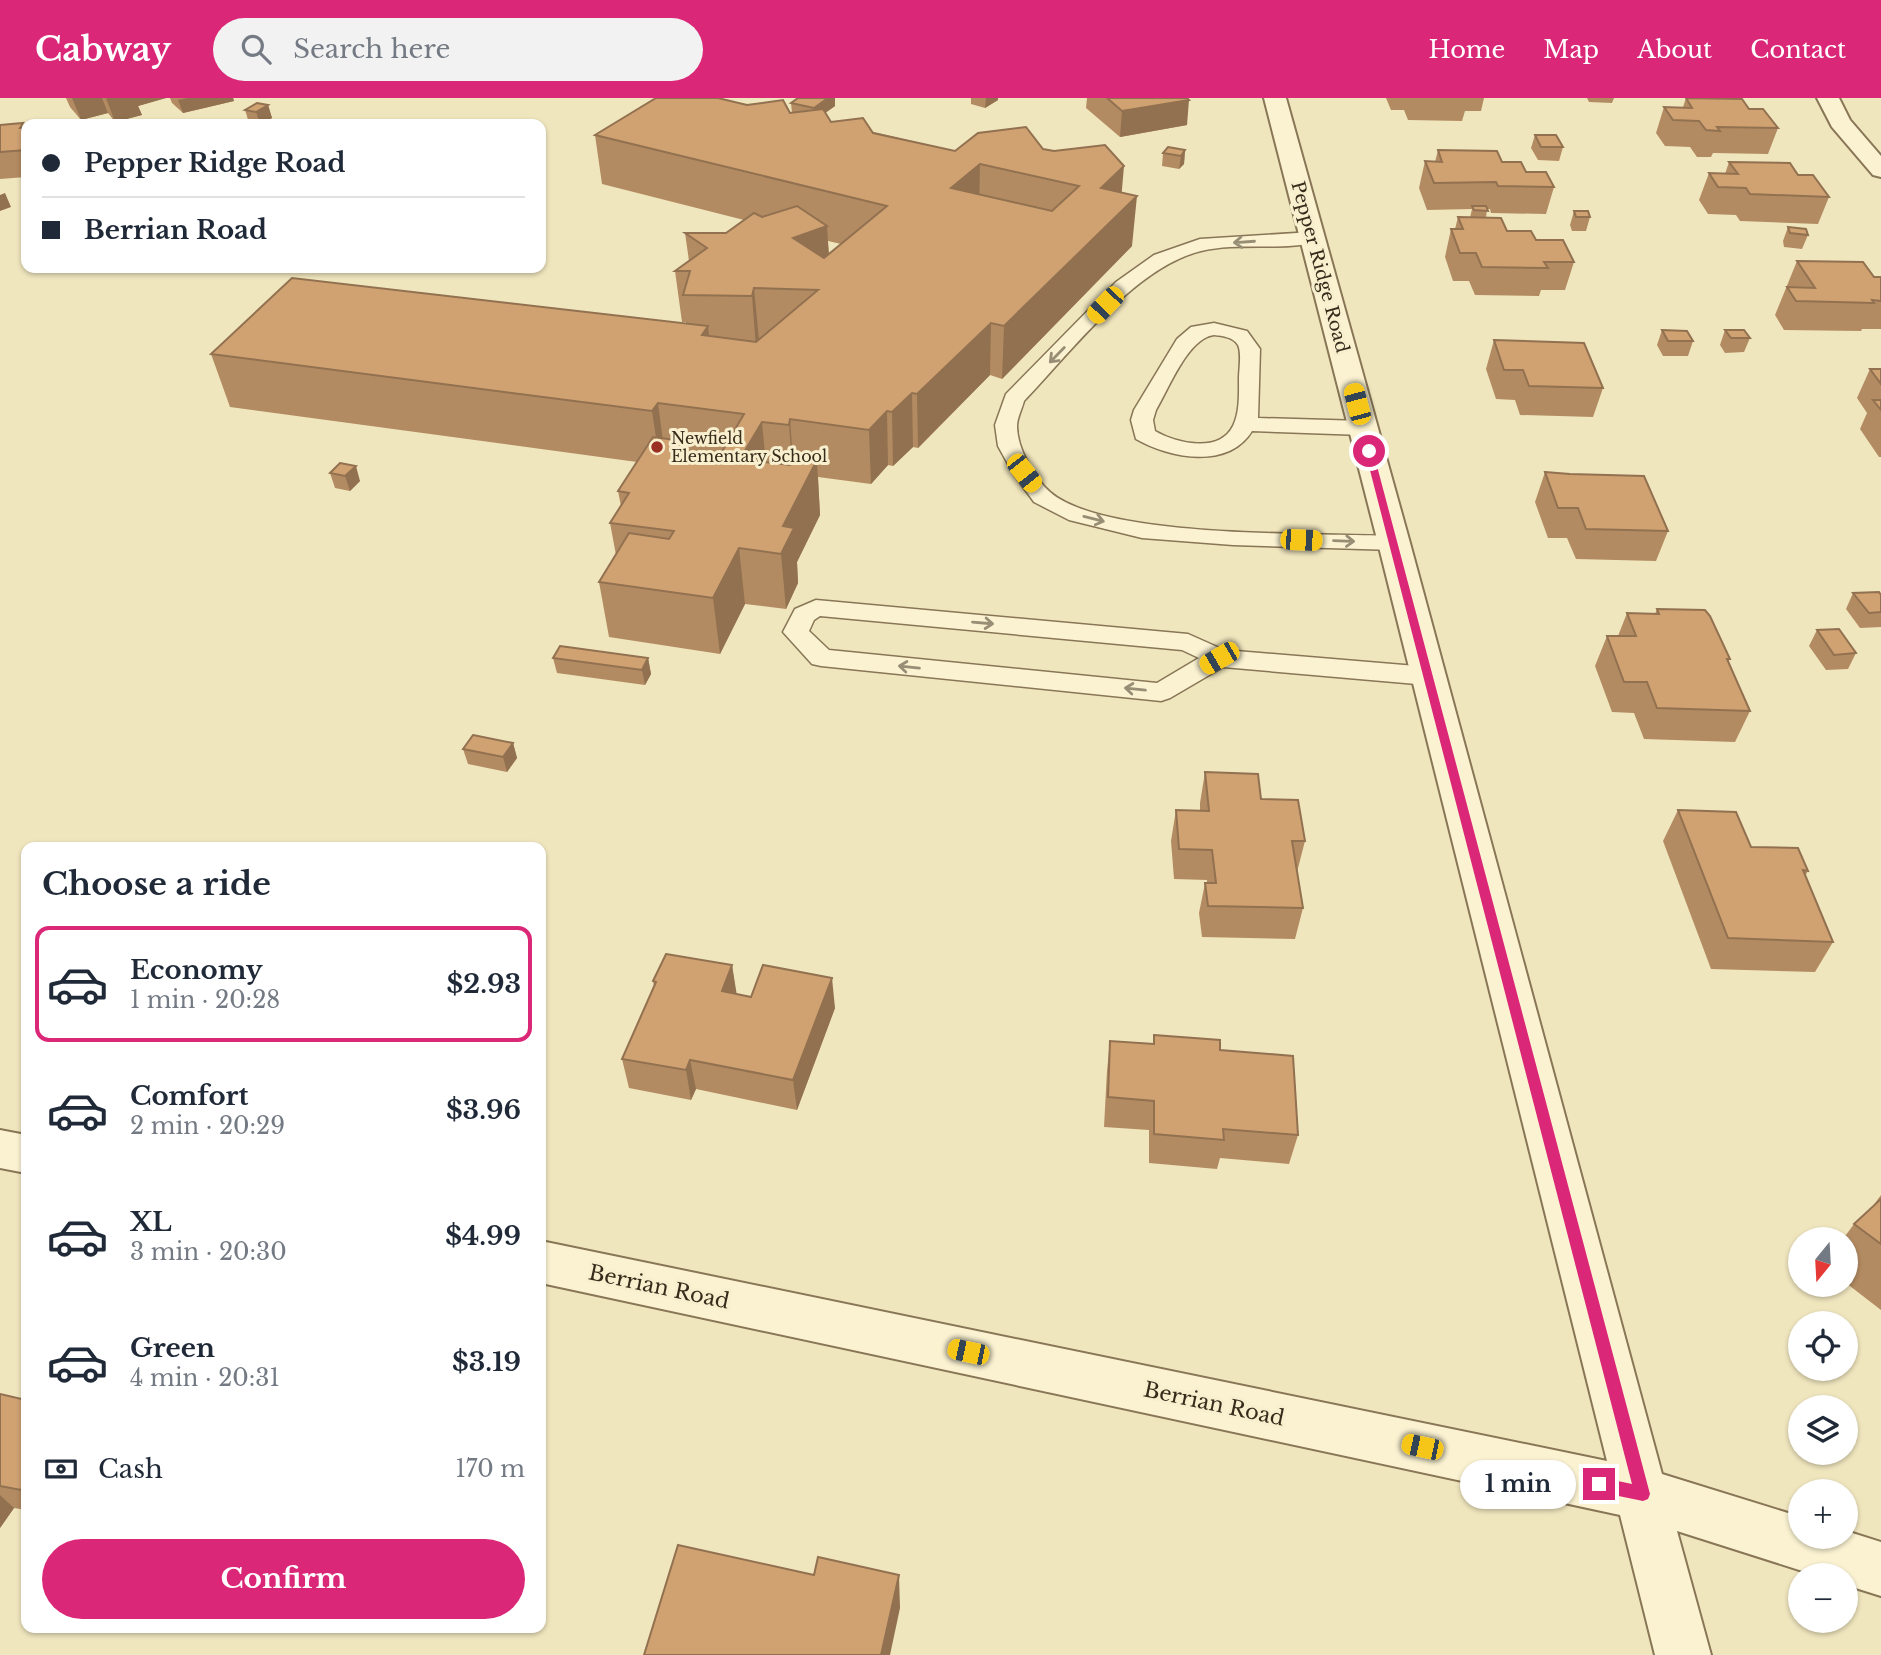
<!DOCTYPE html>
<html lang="en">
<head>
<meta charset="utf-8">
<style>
  :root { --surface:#fff; --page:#f2f2f3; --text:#1f2937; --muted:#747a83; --line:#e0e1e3; --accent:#db2777 }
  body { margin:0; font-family:"Libre Baskerville",serif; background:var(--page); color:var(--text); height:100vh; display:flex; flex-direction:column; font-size:26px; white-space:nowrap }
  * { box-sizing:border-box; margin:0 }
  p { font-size:23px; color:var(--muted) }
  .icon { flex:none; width:38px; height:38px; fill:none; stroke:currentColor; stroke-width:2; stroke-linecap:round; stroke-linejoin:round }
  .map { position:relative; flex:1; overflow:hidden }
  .panel { position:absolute; left:21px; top:744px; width:525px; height:791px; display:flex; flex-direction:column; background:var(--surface); border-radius:14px; box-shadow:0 2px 5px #0004 }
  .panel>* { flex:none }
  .banner { position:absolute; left:21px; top:21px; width:525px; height:154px; border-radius:14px; box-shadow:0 2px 5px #0004; display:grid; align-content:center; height:154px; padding:0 21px; background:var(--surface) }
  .needle { width:46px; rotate:198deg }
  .controls { position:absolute; left:1788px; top:1129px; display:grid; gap:14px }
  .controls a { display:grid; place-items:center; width:70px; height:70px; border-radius:50%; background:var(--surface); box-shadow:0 2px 5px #0004; font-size:35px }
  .end { position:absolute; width:32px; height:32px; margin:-16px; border:9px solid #db2777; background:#fff; box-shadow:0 0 0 4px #fff }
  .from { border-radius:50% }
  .bubble { position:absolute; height:49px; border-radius:24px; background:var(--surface); box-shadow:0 2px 5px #0004; font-size:23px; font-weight:700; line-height:49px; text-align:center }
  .car { position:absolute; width:21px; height:42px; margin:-21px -10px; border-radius:9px; box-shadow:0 0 5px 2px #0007; background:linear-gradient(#f5c518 24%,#345 0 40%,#f5c518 0 76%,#345 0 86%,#f5c518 0) }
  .banner b { display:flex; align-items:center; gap:24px; height:66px; font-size:26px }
  .banner b+b { border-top:2px solid var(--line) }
  .banner i { width:18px; height:18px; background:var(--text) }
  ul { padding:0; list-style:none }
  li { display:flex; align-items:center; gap:21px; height:116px; margin:0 14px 10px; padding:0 7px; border:4px solid transparent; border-radius:14px }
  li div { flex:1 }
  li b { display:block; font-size:26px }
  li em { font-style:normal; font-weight:700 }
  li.current { border-color:var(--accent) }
  li>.icon { width:63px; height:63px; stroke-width:1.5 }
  h2 { padding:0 21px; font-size:32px; line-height:84px }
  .pay { display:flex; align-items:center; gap:18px; height:77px; padding:0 21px; font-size:26px }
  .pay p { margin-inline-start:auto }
  .button { display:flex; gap:14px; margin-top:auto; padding:14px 21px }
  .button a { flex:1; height:80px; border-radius:42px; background:var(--accent); color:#fff; font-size:28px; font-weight:700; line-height:80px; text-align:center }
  header { display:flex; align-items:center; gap:42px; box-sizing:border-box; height:98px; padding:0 35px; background:var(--accent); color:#fff }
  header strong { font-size:33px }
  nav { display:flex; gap:38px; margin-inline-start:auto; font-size:24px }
  .search { width:490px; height:63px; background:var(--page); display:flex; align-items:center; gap:18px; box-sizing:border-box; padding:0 24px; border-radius:38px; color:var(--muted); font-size:26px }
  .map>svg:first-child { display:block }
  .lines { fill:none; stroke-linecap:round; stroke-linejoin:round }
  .service-casing { stroke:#887656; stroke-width:3 }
  .minor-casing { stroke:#887656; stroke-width:4 }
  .service { fill:#faf2d1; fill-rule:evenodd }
  .minor { fill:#faf2d1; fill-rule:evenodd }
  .wall { fill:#b38b62; fill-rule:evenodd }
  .shaded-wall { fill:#927150 }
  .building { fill:#d0a272; stroke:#927150; stroke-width:2; fill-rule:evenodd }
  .oneway { stroke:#988e76 }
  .route { fill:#db2777 }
  .poi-dot { fill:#9a2f23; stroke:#f7efcd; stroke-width:2.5 }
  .labels { text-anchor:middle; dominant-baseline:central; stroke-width:6; stroke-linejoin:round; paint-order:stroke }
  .far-poi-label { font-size:16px; fill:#372b1b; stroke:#f7efcd; text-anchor:start }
  .street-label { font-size:18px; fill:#372b1b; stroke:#f7efcd }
  .near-street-label { font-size:21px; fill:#372b1b; stroke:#f7efcd }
</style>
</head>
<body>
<header>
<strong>Cabway</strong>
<div class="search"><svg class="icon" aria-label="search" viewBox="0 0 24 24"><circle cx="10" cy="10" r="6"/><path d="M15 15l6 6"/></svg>Search here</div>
<nav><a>Home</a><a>Map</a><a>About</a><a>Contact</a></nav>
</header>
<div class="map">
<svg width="1881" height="1557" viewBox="0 0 1881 1557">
  <rect width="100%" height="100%" fill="#f0e6be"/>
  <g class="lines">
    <defs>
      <g id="service">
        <path d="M1312,134l7,2 2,4 -2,4c-38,9 -80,0 -118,9 -66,16 -130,101 -177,150 -2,8 -7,17 -7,25 0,22 17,52 33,66 53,47 269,41 344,44l8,2 4,5 -4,5 -8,2 -161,-5 -91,-7 -73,-18 -35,-18 -21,-29 -15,-27 -3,-21 11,-31 110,-112 38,-27 46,-16z"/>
        <path d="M1214,225l33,8 13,18 -2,69 105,3 8,2 3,5 -3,5 -8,2 -111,-4c-24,39 -83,27 -116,8l-5,-19 3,-10 43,-71 14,-12zM1214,237c9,1 19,2 24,10 4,8 1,24 1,33 0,15 1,34 -6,48 -14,28 -57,17 -78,5l-2,-11 3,-10c13,-22 32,-72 58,-75z"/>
        <path d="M816,502l372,34 36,16 204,17 9,3 4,6 -4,6 -9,3 -205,-18 -53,31 -9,3 -340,-35 -9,-2 -29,-32 12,-23zM820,518l362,34 17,8 -42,25 -328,-33 -20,-19 5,-11z"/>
      </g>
      <g id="minor">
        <polygon points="1264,0 1286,0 1410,445 1662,1376 1801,1419 1801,1438 1846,1438 1846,1433 1881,1444 1881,1498 1846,1487 1846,1477 1815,1477 1677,1433 1711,1557 1655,1557 1620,1417 541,1185 541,1143 1607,1363 1378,445"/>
        <polygon points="1817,0 1839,0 1850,22 1881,58 1881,79 1873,77 1832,29"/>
        <polygon points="0,1032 26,1037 26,1075 0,1070"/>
      </g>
    </defs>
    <use href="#service" class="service-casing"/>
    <use href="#minor" class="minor-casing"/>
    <use href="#service" class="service"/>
    <use href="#minor" class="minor"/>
  </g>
  <g class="wall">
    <polygon points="66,0 166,0 138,8 142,17 115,24 108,15 81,22 70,9"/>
    <polygon points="170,0 233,0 234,3 183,15 172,5"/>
    <path d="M798,0h37v8l-10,7 6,9 124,29 88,-2 79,43 10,54 -130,133 -12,-4 -72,73 -5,-1 -20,19 -5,-1 -17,19 -53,-7 2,38 -23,47 1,21 -12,26 -41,-5 -25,50 -111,-17 -10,-55 17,-27 -6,-32 11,-17 -3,-15 19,-29 -407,-55 -19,-53 475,-30v-2h-4l-7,-51 14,-10 -4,-28h41l18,-13 -142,-36 -7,-49 152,-30 45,8 -1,-10zM828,143l13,3 -12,10z"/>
    <polygon points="971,0 998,0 998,2 985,10 971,6"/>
    <polygon points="1087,0 1187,0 1187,27 1120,39 1086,10"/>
    <polygon points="1386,0 1484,0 1481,13 1465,13 1462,23 1408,22 1404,12 1391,12"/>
    <polygon points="1587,0 1614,0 1612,5 1589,4"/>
    <polygon points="1686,0 1749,11 1778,30 1768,56 1713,55 1711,59 1697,59 1690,49 1665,48 1656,35 1664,9 1683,9"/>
    <polygon points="268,7 272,20 262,26 249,25 245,12"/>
    <polygon points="0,27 26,30 26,79 0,81"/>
    <polygon points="1535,37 1563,49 1559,63 1538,62 1531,50"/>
    <polygon points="1185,52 1184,66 1179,71 1162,68 1163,55"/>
    <polygon points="1438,52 1502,64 1526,74 1554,89 1546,116 1491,115 1490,111 1487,111 1486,120 1507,133 1536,142 1574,164 1565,192 1541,192 1539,198 1475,197 1469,183 1453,183 1445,159 1451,131 1455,131 1458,119 1470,120 1472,111 1427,112 1419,90 1425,63 1435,64"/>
    <polygon points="1729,64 1798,77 1829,99 1818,126 1740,123 1736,117 1708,116 1699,102 1709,75 1725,76"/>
    <polygon points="1574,113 1590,119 1586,133 1572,133 1570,127"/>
    <polygon points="1788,129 1808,137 1802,151 1784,149 1783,143"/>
    <polygon points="1797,163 1874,179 1881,179 1881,231 1862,231 1861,233 1784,232 1775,217"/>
    <polygon points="1662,232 1693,243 1688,258 1663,258 1657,247"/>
    <polygon points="1725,232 1750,240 1744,254 1725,255 1720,247"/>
    <polygon points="1494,242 1603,290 1593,319 1520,317 1515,302 1496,301 1486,271"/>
    <polygon points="1870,271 1881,271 1881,359 1879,359 1860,331 1867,315 1857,300"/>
    <polygon points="340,365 360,383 350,393 335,390 330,375"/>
    <polygon points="1545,374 1570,376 1668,433 1656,463 1576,461 1567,440 1548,440 1535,404"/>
    <polygon points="1853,495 1881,497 1881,529 1860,530 1846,511"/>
    <polygon points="1657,511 1730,561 1728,564 1750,613 1735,644 1644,641 1634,615 1612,614 1595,568 1607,538 1618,538 1627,515 1655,516"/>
    <polygon points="1817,532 1856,555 1848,571 1826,572 1809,548"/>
    <polygon points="553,560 648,560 651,576 645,587 557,575"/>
    <polygon points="513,645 517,660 507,674 468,666 463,651"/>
    <polygon points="1205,674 1261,701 1305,743 1297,774 1303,810 1295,841 1202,839 1199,815 1205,785 1207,785 1207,782 1174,781 1171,743 1176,712 1200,712 1200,705"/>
    <polygon points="1678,712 1751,749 1808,773 1805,778 1833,844 1815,874 1711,871 1663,743"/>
    <polygon points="732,867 736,896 835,910 797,1012 696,991 691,1002 629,990 622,961 654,888 653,883"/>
    <polygon points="1154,937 1220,952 1298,1037 1289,1066 1220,1060 1217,1071 1149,1065 1149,1032 1104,1029 1107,973 1110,943 1153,946"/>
    <polygon points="1881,1097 1881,1212 1846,1185 1846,1141 1843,1141 1854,1126 1872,1109"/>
    <polygon points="0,1296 26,1302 26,1412 14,1410 0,1430"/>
  </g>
  <g class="shaded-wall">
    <polygon points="72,0 102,0 108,15 81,22"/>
    <polygon points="106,0 166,0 138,8 142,17 115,24"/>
    <polygon points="187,0 233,0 234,3 183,15 178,2"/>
    <polygon points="828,0 835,0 835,8 814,23 814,10"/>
    <polygon points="986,0 998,0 998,2 985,10"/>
    <polygon points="1189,2 1187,27 1120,39 1122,13"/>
    <polygon points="268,7 272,20 260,26 256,14"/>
    <polygon points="1185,52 1184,66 1179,71 1181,58"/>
    <polygon points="980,66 979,115 951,90"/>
    <polygon points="1124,68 1120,114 1137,98 1132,148 1002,281 1004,228 1101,90"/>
    <polygon points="5,95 11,109 0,113 0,97"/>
    <polygon points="827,128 830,178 793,140"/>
    <polygon points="754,190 759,242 756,250 752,198"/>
    <polygon points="991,225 990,277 918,350 917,296"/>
    <polygon points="708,228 714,281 702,237"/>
    <polygon points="912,295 913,349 893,368 892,314"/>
    <polygon points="658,305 665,359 660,367 652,313"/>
    <polygon points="887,313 888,367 871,386 869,332"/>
    <polygon points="790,321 794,375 793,381 789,327"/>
    <polygon points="762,324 767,378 740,361"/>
    <polygon points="676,342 683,396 670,351"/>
    <polygon points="817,362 820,417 797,464 798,485 786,511 781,456 783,428"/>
    <polygon points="356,368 360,383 350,393 345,378"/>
    <polygon points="739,450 745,506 720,556 713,500"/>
    <polygon points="648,560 651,576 645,587 642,572"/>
    <polygon points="513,645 517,660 507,674 503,659"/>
    <polygon points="541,837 546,855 541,864"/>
    <polygon points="732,867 737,898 722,893"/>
    <polygon points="832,880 835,910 797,1012 793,982"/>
    <polygon points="690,962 696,991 691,1002 686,972"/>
    <polygon points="26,1383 26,1398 21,1392"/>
    <polygon points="0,1397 14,1410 0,1430"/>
    <polygon points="899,1477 900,1510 890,1557 881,1557"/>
  </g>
  <g class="building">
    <path d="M656,0h62l29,7 36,-5 7,13 33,-4 8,13 32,-4 10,15 82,18 23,-18 48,-6 17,22 11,2 51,-6 19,21 -23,22 36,8 -133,130 -13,-3 -74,71 -5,-1 -20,19 -5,-1 -18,19 -79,-11 -1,6 -27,-3 -22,37 50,6 5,-8 22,3 -34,66 11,2 -13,26 -42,-6 -26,50 -114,-16 30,-49 40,6 5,-8 -64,-8 19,-30 -11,-2 35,-54 23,3 -6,9 50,6 24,-41 -86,-11 -6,8 -441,-57 81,-76 416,48 -6,9 54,7 62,-52 -64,-2 -2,8 -69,-1 7,-24h-15l32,-23 -22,-15h41l28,-20 8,4 35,-11 30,20 -34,12 31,20 63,-52 -292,-71zM980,66l99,22 -27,25 -101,-23z"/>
    <polygon points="798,0 828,0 814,10 791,5"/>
    <polygon points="1107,0 1187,0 1189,2 1122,13"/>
    <polygon points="1686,0 1742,1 1749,11 1763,11 1778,30 1717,29 1720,33 1706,32 1699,23 1673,22 1664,9 1692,10"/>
    <polygon points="257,5 268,7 256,14 245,12"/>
    <polygon points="23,25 20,30 26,30 26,52 0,54 0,27"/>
    <polygon points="1535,37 1556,37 1563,49 1541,49"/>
    <polygon points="1168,49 1185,52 1181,58 1163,55"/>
    <polygon points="1438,52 1497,53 1502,64 1521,64 1526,74 1546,74 1554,89 1498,88 1496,84 1434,85 1425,63 1442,64"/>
    <polygon points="1729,64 1790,65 1798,77 1813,77 1829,99 1750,96 1746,90 1718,89 1709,75 1738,76"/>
    <polygon points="1472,108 1486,108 1488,113 1474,112"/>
    <polygon points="1574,113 1588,113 1590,119 1576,119"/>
    <polygon points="1458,119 1501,120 1507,133 1531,133 1536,142 1563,142 1574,164 1544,164 1548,170 1482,169 1476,155 1460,155 1451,131 1463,131"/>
    <polygon points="1788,129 1806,131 1808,137 1790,135"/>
    <polygon points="1797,163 1863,164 1874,179 1881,179 1881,203 1872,202 1874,205 1796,203 1787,189 1815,190"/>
    <polygon points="1662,232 1687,233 1693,243 1668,243"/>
    <polygon points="1725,232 1744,232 1750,240 1731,240"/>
    <polygon points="1494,242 1584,245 1603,290 1529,288 1523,272 1504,272"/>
    <polygon points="1870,271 1881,271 1881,286"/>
    <polygon points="1873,302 1881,302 1881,312"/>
    <polygon points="340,365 356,368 345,378 330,375"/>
    <polygon points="1545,374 1570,376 1644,378 1668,433 1586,431 1578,410 1558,410"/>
    <polygon points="1879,494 1881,497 1881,514 1869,515 1853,495"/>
    <polygon points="1657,511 1705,512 1710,518 1730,561 1727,561 1750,613 1657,610 1647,584 1624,584 1607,538 1636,538 1627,515 1659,516"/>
    <polygon points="1839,531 1856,555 1834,557 1817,532"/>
    <polygon points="560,548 648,560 642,572 553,560"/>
    <polygon points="473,637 513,645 503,659 463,651"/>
    <polygon points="1205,674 1258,676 1261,701 1298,702 1305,743 1292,743 1303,810 1208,808 1205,785 1216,785 1212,752 1179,751 1176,712 1209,713"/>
    <polygon points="1678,712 1736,714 1751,749 1798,750 1808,773 1803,772 1833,844 1728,840"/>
    <polygon points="666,856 732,867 722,893 751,899 763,867 832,880 793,982 690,962 686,972 622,961 656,884 653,883"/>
    <polygon points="1154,937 1220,942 1220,952 1293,958 1298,1037 1223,1031 1224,1042 1154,1036 1154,1003 1108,999 1110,943 1154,946"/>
    <polygon points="1881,1101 1881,1146 1854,1126"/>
    <polygon points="0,1296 26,1302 26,1383 21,1392 0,1388"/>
    <polygon points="678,1447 814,1477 818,1459 899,1477 881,1557 644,1557"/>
  </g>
  <defs><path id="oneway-shaft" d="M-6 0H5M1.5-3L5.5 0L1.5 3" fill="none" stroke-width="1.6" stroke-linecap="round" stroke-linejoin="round" transform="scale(1.75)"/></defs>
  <g class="oneway">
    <use href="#oneway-shaft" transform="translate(1244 144) rotate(176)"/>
    <use href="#oneway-shaft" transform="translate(1057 257) rotate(134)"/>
    <use href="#oneway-shaft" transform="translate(1094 421) rotate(14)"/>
    <use href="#oneway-shaft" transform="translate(1344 443) rotate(2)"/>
    <use href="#oneway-shaft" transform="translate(983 525) rotate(5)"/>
    <use href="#oneway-shaft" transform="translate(909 569) rotate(-174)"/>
    <use href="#oneway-shaft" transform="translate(1135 591) rotate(-174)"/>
  </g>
  <polygon class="route" points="1369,350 1373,353 1650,1396 1648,1401 1643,1403 1599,1394 1594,1392 1591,1386 1594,1381 1599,1379 1632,1386 1365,353"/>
  <circle class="poi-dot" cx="657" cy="349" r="7"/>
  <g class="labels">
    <g class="far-poi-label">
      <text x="671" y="340">Newfield<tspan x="671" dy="18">Elementary School</tspan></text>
    </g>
    <g class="street-label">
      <text transform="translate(1320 169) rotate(75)">Pepper Ridge Road</text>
    </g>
    <g class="near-street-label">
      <text transform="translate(659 1189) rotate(12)">Berrian Road</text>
      <text transform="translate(1214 1306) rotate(12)">Berrian Road</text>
    </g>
  </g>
</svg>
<div class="controls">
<a><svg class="needle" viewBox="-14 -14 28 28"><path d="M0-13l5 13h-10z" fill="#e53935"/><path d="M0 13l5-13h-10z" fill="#747a83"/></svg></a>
<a><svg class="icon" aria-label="locate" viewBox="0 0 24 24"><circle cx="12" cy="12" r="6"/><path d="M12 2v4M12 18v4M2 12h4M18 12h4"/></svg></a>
<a><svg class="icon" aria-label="layers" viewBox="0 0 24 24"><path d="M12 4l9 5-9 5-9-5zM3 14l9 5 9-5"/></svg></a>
<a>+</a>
<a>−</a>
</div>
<i class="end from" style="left:1369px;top:353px"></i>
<i class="end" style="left:1599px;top:1386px"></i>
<div class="bubble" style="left:1460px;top:1362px;width:116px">1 min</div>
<i class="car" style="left:1105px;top:207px;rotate:224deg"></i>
<i class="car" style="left:1357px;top:306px;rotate:345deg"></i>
<i class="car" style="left:1024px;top:375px;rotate:142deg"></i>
<i class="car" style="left:1301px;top:442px;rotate:92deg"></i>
<i class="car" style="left:1219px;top:560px;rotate:240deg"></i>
<i class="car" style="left:968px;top:1254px;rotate:282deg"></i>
<i class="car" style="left:1422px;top:1349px;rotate:282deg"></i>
<div class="banner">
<b><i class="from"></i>Pepper Ridge Road</b>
<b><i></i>Berrian Road</b>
</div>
<section class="panel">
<h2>Choose a ride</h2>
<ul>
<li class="current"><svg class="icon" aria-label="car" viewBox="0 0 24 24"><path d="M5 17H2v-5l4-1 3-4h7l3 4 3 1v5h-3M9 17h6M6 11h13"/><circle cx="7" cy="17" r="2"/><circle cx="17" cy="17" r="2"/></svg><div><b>Economy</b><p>1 min · 20:28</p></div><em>$2.93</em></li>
<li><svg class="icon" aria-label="car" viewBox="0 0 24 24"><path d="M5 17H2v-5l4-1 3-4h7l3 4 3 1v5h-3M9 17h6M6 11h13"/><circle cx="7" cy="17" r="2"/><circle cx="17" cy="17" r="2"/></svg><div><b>Comfort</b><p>2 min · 20:29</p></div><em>$3.96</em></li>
<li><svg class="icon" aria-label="car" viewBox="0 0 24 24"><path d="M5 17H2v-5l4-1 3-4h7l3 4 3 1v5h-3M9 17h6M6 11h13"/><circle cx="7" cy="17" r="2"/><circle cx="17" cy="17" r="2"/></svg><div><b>XL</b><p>3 min · 20:30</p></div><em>$4.99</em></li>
<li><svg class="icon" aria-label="car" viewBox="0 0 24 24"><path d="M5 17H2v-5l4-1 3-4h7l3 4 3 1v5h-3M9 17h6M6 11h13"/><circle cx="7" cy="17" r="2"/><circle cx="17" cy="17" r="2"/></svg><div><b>Green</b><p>4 min · 20:31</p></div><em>$3.19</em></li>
</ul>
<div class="pay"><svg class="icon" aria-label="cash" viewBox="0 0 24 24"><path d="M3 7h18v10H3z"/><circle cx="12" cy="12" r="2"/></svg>Cash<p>170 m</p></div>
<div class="button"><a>Confirm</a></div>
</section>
</div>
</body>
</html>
